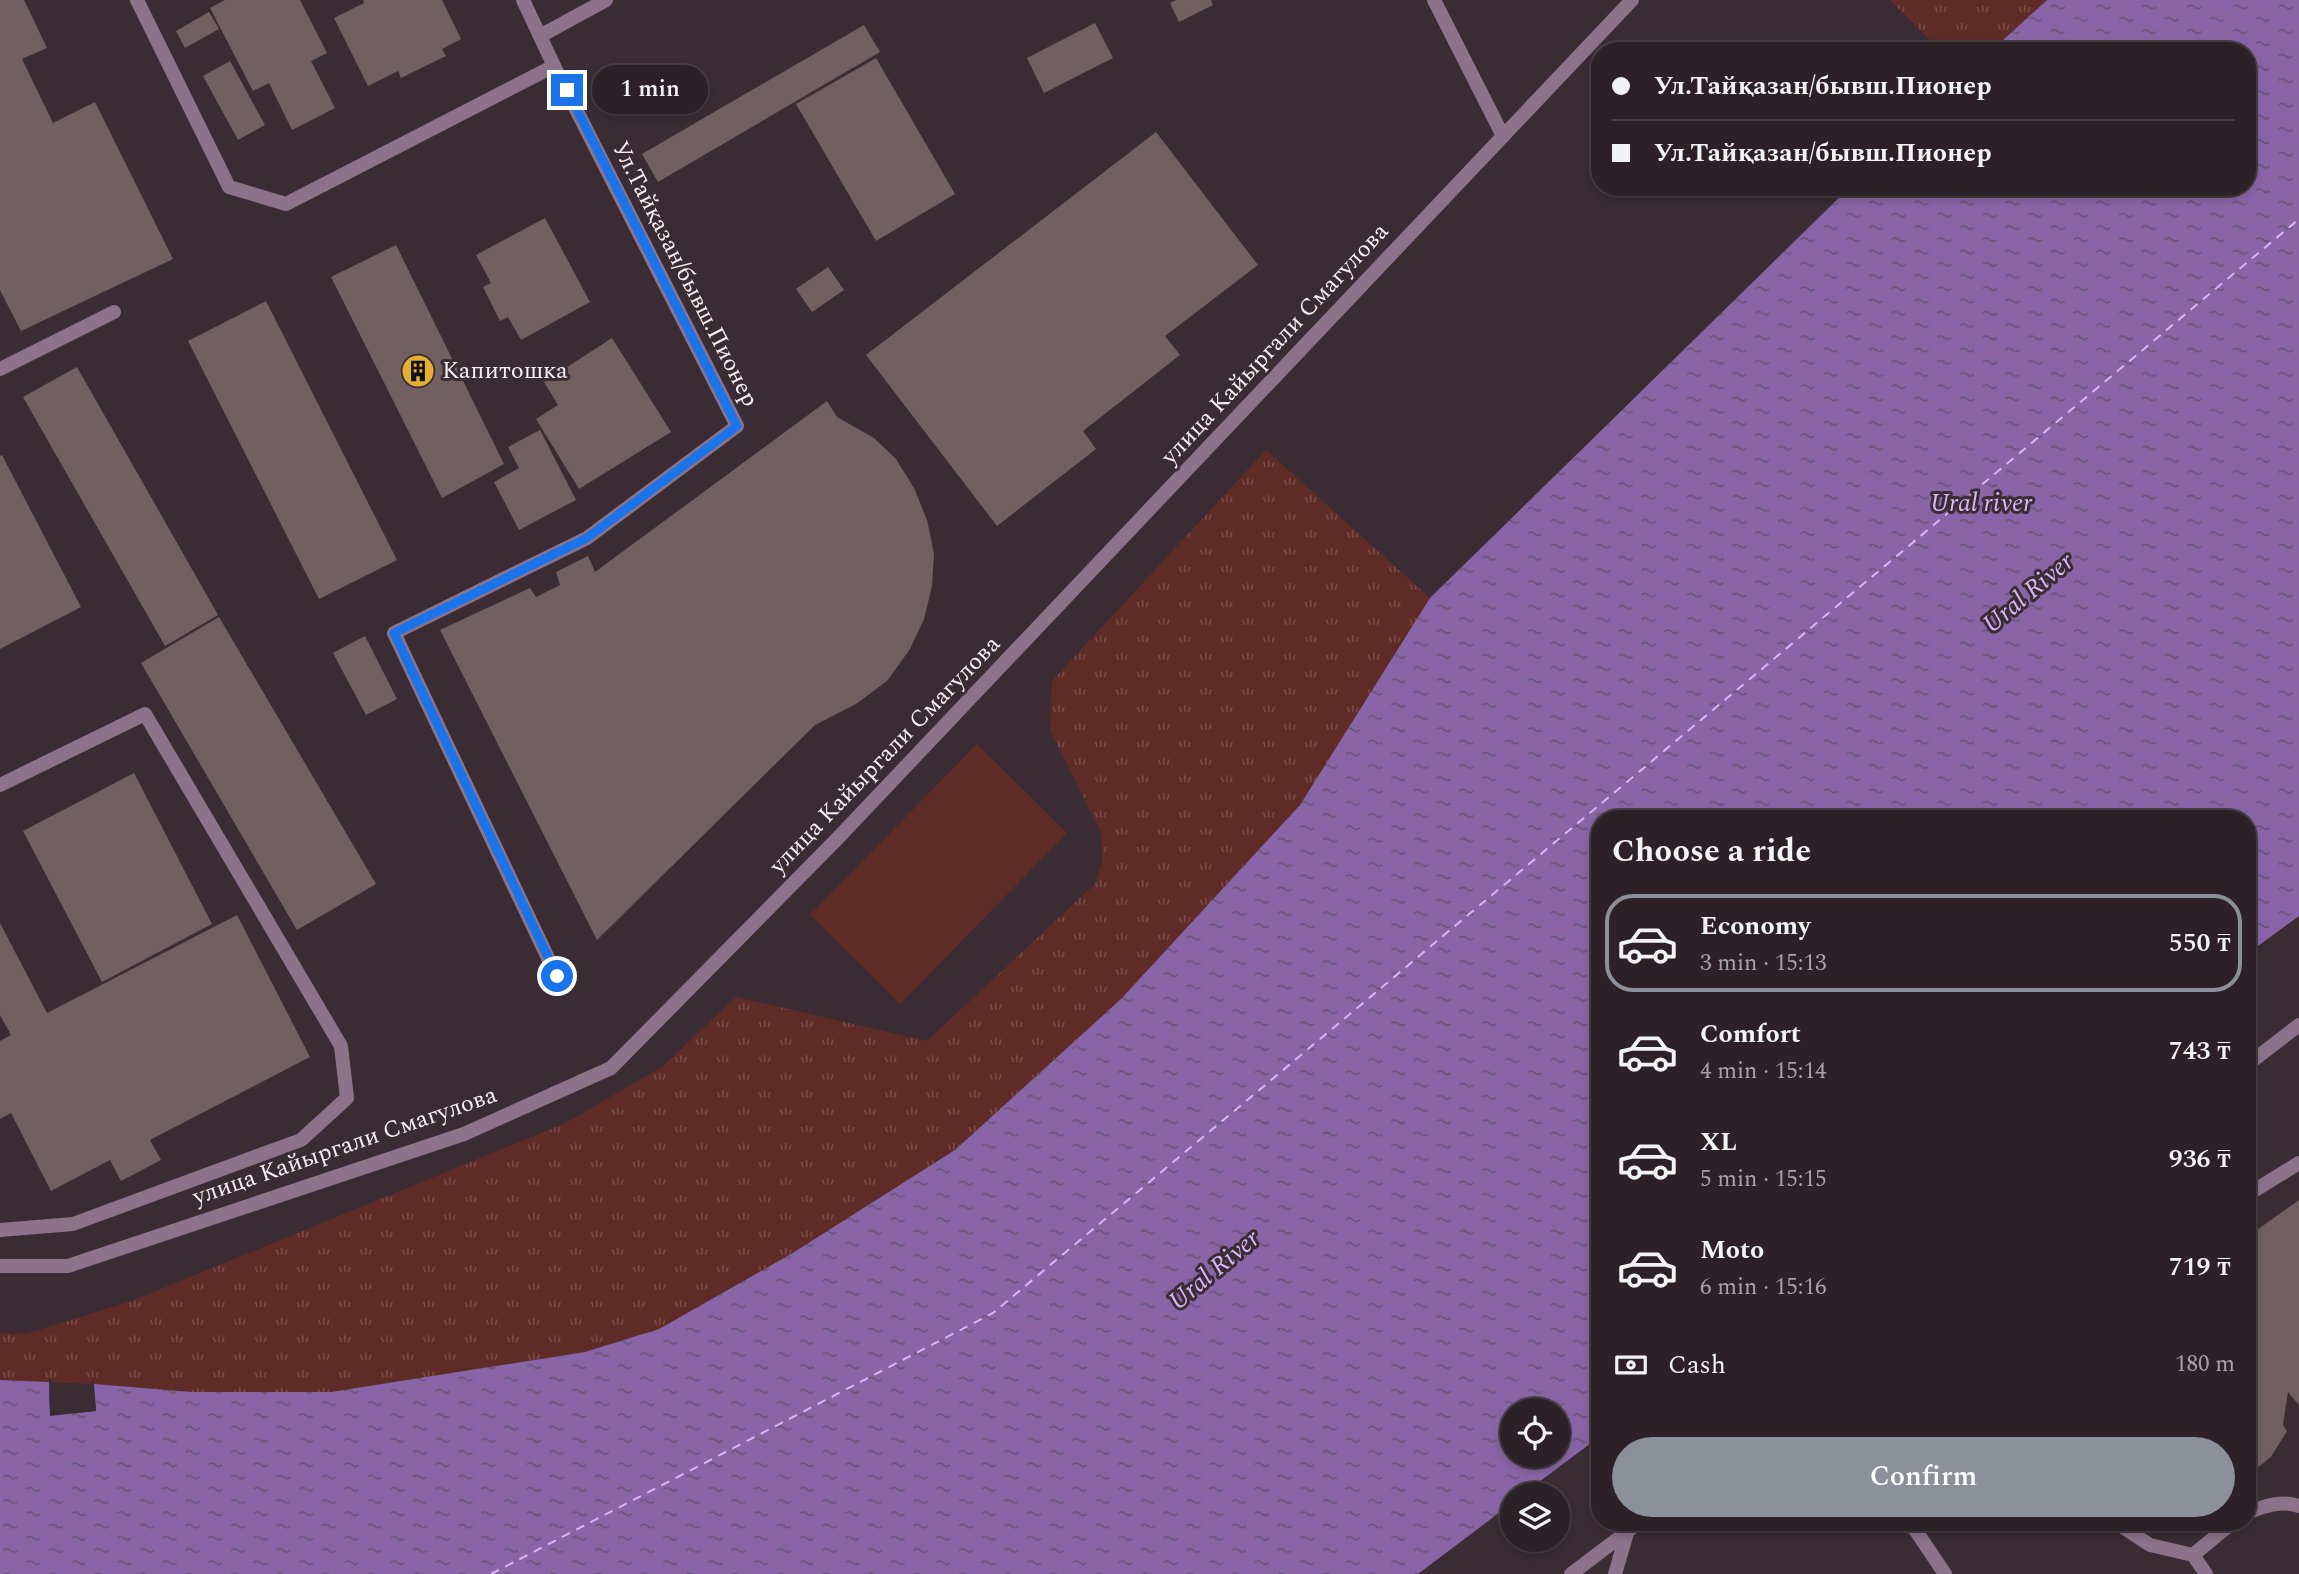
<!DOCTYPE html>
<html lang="en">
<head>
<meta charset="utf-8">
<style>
  :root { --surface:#2c2126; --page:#382e32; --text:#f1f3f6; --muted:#a6a3a7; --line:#483e43; --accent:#8c9099 }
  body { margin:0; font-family:Spectral,serif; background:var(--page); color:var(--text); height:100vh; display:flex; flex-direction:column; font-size:26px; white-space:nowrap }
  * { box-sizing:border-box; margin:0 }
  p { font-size:23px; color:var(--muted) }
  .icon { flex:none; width:38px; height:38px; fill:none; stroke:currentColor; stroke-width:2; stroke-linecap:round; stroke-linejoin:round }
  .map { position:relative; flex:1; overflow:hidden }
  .details { position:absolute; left:1591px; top:810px; width:665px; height:721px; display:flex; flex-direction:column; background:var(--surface); border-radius:28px; box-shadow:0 4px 10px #0003,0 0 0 2px var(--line) }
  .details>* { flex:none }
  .top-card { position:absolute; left:1591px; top:42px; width:665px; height:154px; border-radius:28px; box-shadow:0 4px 10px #0003,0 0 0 2px var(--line); display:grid; align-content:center; height:154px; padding:0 21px; background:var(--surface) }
  .controls { position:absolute; left:1500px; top:1398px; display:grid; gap:14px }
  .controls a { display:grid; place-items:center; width:70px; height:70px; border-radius:50%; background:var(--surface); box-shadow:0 4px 10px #0003,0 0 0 2px var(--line); font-size:35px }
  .end { position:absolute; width:32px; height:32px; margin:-16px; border:9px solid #1a73e8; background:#fff; box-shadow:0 0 0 4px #fff }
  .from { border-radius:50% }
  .bubble { position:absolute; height:49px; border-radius:24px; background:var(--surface); box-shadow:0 4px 10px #0003,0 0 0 2px var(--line); font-size:23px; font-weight:600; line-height:49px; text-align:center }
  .top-card b { display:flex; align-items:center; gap:24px; height:66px; font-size:26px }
  .top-card b+b { border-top:2px solid var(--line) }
  .top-card i { width:18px; height:18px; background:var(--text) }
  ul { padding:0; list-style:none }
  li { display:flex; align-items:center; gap:21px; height:98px; margin:0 14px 10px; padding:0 7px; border:4px solid transparent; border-radius:28px }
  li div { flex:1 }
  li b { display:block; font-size:26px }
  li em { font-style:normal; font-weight:600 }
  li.selected { border-color:var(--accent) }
  li>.icon { width:63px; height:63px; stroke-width:1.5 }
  h2 { padding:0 21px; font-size:32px; line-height:84px }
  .pay { display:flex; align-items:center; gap:18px; height:77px; padding:0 21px; font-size:26px }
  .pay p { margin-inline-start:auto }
  .button { display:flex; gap:14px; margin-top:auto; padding:14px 21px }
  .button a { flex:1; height:80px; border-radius:42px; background:var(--accent); color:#fff; font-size:28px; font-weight:600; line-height:80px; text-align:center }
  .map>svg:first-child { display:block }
  .grass { fill:url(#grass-tufts) }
  .pitch { fill:#5f2b27 }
  .water { fill:url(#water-ripples); fill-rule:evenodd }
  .pier { fill:#3b2c33 }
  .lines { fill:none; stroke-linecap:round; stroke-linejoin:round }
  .ferry { stroke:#dab3fd; stroke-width:2; stroke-dasharray:9 7; stroke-linecap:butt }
  .building { fill:#715f62 }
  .lane { stroke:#8c738b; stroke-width:14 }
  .street { stroke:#8c738b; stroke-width:14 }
  .route { stroke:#1a73e8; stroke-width:9 }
  .labels { text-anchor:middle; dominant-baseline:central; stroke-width:6; stroke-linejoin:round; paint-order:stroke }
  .street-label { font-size:24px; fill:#f8eef3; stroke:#3b2c33 }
  .poi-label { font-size:24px; fill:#f8eef3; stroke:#3b2c33; text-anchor:start }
  .water-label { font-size:26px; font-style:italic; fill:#dab3fd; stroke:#3b2c33 }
</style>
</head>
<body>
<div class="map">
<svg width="2299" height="1574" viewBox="0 0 2299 1574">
  <defs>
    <pattern id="grass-tufts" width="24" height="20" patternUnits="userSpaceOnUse" patternTransform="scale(1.75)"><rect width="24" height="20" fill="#5f2b27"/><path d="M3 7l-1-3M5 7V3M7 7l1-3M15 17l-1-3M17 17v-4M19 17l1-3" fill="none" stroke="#774a47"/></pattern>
    <pattern id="water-ripples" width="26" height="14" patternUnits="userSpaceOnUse" patternTransform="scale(1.75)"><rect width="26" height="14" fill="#8965a7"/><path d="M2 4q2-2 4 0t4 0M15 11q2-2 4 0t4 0" fill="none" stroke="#6a5678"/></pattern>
  </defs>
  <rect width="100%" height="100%" fill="#3b2c33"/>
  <g class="grass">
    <polygon points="1890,0 2047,0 1991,51 1941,51"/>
    <polygon points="1266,450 1430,598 1300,805 1121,999 955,1150 791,1254 659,1329 585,1352 331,1392 191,1392 94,1384 0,1380 0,1333 26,1334 132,1301 568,1122 663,1066 736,997 927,1041 1095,884 1103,859 1101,832 1050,730 1052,681"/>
  </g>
  <polygon class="pitch" points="977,744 1067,833 900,1004 810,915"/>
  <path class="water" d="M2047,0h252v916l-52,38v-135h-647l-1,618 -76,57h-11v9l-94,71h-1418v-194l49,2 1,33 46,-4 -2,-27 97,8h140l254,-40 74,-23 132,-75 164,-104 166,-151 179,-194 130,-207 420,-411h397v-136h-256zM1512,1410h46v46h-46z"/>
  <polygon class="pier" points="49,1378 53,1381 53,1412 93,1408 90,1384 93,1380 96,1411 50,1416"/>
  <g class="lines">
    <polyline class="ferry" points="491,1574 993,1313 2299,219"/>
  </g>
  <g class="building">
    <polygon points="0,0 24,0 47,48 22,59 53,123 95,102 173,259 21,331 0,290"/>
    <polygon points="225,0 300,0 327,53 311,61 335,108 292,130 269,83 253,91 210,8"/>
    <polygon points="363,0 442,0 461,39 442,49 446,56 401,78 398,71 368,86 334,18 364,3"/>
    <polygon points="1176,0 1211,0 1213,5 1179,22 1170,3"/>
    <polygon points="209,12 219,29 185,48 176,31"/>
    <polygon points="1095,23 1113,58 1044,93 1027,58"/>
    <polygon points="864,25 880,52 658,182 642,154"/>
    <polygon points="876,58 955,194 876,241 796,104"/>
    <polygon points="230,61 265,125 238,140 203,76"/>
    <polygon points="1156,132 1258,265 1165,336 1180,355 1083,431 1096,449 997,526 866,355"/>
    <polygon points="545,218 590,302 521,340 508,317 500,321 483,287 491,283 476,255"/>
    <polygon points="396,245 504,464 442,498 331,277"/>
    <polygon points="828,267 844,290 812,312 796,289"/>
    <polygon points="266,301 397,560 319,599 188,341"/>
    <polygon points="612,338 671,432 579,489 536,419 558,405 544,382"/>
    <polygon points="77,367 218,615 165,646 23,397"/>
    <polygon points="827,401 837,417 874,438 896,459 914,488 927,520 934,554 932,586 924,619 910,649 887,681 856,704 815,725 597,940 440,630 530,588 536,597 560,585 556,572 588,556 595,572"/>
    <polygon points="540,430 576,500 519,530 494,482 519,468 508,447"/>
    <polygon points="2,455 81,607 0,649 0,456"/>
    <polygon points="219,617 376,884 297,930 141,663"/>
    <polygon points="365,636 397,699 366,715 333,653"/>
    <polygon points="134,773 212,924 102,982 23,831"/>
    <polygon points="237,915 310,1057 150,1140 161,1160 121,1181 110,1160 51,1191 11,1113 0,1119 0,1041 11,1035 0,1015 0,923 47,1013"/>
    <polygon points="2299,1200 2299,1405 2288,1392 2283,1425 2287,1431 2271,1457 2247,1476 2247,1237"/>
  </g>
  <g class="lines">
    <g class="lane">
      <polyline points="523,0 554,66"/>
      <polyline points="540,36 606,0"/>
      <polyline points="0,369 114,312"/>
      <polyline points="0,785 145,714 341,1046 347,1098 301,1140 73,1224 0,1230"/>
      <path d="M2247,1513c17,-7 34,-13 52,-7"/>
      <polyline points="1910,1522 1945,1574"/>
      <polyline points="2115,1522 2150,1545 2193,1555"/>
      <polyline points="1615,1574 1627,1533"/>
      <polyline points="2206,1574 2193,1555 2233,1522"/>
    </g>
    <g class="street">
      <polyline points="137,0 229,187 286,204 554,66 737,426 587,538 394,633 557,977"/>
      <polyline points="1434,0 1503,136"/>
      <polyline points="2247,1065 2299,1025"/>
      <polyline points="2247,1195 2299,1163"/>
      <polyline points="0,1266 68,1266 464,1134 611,1068 836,840 1632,0"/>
      <polyline points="1571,1574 1640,1522"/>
    </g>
  </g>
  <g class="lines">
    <polyline class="route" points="557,976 394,633 587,538 737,426 567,90"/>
  </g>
  <defs>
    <symbol id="building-disc" viewBox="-11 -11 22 22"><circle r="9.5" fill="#e2af34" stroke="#3b2c33"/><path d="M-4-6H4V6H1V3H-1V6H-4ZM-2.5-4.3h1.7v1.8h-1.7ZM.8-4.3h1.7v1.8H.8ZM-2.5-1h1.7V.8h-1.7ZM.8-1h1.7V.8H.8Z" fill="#111"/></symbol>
  </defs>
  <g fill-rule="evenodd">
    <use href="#building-disc" x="399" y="352" width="38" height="38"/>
  </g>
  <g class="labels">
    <g class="street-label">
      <text transform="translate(685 274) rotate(63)">Ул.Тайқазан/бывш.Пионер</text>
      <text transform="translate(1275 344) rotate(-47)">улица Кайыргали Смагулова</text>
      <text transform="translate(885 755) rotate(-46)">улица Кайыргали Смагулова</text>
      <text transform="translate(345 1146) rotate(-19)">улица Кайыргали Смагулова</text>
    </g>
    <g class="poi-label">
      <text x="442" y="371">Капитошка</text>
    </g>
    <g class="water-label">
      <text x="1981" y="503">Ural river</text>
      <text transform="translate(2028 593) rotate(-40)">Ural River</text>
      <text transform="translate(1214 1270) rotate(-40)">Ural River</text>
    </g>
  </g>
</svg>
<div class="controls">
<a><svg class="icon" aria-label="locate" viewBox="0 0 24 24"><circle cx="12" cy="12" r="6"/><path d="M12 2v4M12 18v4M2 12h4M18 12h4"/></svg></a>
<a><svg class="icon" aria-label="layers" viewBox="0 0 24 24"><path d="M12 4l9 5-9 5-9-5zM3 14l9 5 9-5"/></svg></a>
</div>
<i class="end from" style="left:557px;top:976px"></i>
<i class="end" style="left:567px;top:90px"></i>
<div class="bubble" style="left:592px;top:65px;width:116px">1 min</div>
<div class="top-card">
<b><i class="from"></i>Ул.Тайқазан/бывш.Пионер</b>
<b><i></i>Ул.Тайқазан/бывш.Пионер</b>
</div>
<section class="details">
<h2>Choose a ride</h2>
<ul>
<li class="selected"><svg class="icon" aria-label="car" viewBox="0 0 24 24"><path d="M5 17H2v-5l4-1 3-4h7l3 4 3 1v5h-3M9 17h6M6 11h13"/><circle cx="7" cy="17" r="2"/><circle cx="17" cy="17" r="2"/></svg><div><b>Economy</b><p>3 min · 15:13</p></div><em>550 ₸</em></li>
<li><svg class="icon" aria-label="car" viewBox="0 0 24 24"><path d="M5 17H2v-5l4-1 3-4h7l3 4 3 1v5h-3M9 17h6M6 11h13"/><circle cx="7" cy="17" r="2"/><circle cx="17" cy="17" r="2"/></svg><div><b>Comfort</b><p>4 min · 15:14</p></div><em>743 ₸</em></li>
<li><svg class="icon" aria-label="car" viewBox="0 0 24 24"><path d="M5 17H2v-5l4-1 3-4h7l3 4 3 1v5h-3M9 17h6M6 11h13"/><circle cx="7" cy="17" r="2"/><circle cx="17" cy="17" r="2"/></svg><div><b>XL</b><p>5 min · 15:15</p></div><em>936 ₸</em></li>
<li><svg class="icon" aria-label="car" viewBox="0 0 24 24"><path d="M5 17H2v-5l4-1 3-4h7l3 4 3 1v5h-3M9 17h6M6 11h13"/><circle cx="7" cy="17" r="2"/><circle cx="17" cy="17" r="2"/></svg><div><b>Moto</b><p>6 min · 15:16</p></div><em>719 ₸</em></li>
</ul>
<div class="pay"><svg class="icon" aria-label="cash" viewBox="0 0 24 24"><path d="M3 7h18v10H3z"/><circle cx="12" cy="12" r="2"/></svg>Cash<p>180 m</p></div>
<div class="button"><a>Confirm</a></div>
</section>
</div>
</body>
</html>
